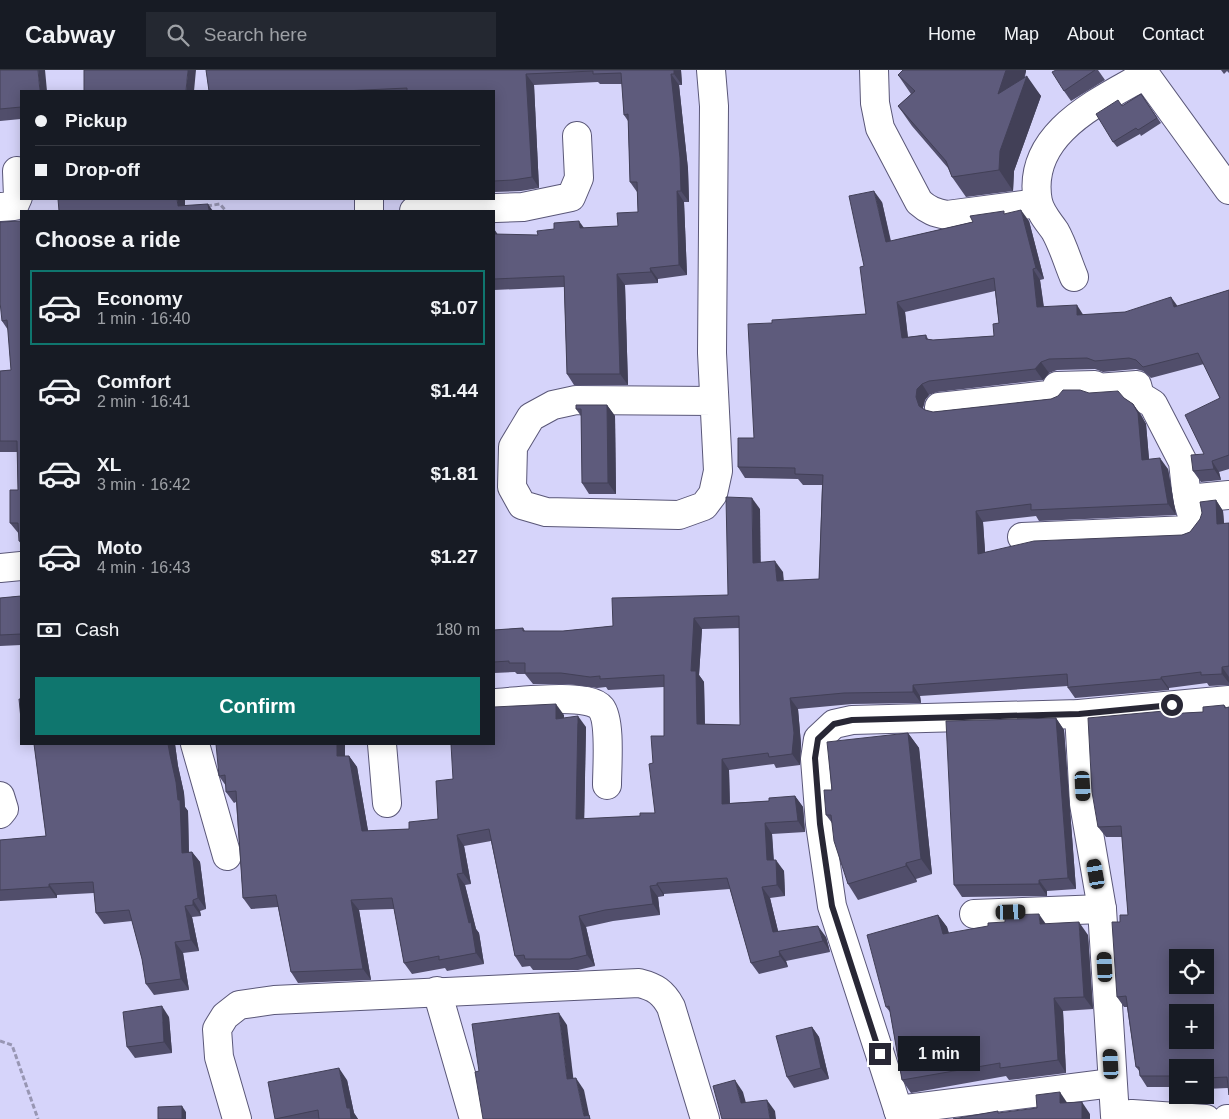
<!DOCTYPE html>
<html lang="en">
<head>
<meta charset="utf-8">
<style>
  :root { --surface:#171b24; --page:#242831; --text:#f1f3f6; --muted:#9ea1a6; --line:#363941; --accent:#0f766e }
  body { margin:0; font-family:Arial,sans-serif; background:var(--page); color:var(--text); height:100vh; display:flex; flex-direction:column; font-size:19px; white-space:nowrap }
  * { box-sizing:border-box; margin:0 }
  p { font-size:16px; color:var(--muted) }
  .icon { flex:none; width:28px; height:28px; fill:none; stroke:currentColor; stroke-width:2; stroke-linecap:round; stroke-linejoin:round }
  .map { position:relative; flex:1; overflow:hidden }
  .sheet { position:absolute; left:20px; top:140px; width:475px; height:535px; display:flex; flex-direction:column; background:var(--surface); border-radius:0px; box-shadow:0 2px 12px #0003 }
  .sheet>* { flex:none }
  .banner { position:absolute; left:20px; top:20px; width:475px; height:110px; border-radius:0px; box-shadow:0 2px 12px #0003; display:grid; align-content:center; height:110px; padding:0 15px; background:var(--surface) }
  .controls { position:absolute; left:1169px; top:879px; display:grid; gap:10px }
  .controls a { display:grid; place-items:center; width:45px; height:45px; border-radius:0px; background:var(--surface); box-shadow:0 2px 12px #0003; font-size:25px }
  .end { position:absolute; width:22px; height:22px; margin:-11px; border:6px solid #282735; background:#fff; box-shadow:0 0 0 2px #fff }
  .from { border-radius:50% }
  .bubble { position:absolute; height:35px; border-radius:0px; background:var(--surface); box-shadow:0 2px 12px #0003; font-size:16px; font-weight:700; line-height:35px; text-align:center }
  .car { position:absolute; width:15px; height:30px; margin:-15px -8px; border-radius:6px; box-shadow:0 0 4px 1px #0007; background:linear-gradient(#222 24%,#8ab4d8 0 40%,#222 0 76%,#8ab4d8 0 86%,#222 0) }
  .banner b { display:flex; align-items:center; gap:18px; height:48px; font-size:19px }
  .banner b+b { border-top:1px solid var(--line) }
  .banner i { width:12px; height:12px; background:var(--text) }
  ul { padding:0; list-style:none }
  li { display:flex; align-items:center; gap:15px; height:75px; margin:0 10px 8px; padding:0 5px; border:2px solid transparent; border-radius:0px }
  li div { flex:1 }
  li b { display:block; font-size:19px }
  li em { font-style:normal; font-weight:700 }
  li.current { border-color:var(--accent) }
  li>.icon { width:45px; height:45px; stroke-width:1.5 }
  h2 { padding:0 15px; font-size:22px; line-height:60px }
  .pay { display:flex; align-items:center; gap:12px; height:55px; padding:0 15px; font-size:19px }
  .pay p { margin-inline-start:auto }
  .action { display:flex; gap:10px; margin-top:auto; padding:10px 15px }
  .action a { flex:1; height:58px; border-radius:0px; background:var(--accent); color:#fff; font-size:20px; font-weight:700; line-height:58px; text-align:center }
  header { display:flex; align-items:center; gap:30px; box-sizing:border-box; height:70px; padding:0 25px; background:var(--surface); border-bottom:1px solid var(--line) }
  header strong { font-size:24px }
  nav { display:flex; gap:28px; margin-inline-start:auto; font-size:18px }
  .search { width:350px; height:45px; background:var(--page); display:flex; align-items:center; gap:12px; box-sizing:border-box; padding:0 18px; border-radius:0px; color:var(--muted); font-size:19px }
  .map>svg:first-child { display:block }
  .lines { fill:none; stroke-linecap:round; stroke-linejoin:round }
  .minor-casing { stroke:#5a5778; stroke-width:30 }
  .major-casing { stroke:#5a5778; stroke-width:30 }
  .path { stroke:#9896b3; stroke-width:3; stroke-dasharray:5 2.5; stroke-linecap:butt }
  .minor { stroke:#fff; stroke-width:28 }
  .major { stroke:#fff; stroke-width:28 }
  .wall { fill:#514e6b; fill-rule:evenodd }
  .shaded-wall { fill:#424057 }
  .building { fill:#5e5b7c; stroke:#424057; fill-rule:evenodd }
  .route { stroke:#282735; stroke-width:6 }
</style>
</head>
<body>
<header>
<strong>Cabway</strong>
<div class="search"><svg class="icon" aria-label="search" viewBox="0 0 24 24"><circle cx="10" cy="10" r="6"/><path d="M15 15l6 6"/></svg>Search here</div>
<nav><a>Home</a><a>Map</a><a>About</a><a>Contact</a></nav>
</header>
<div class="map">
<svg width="1229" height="1049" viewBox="0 0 1229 1049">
  <rect width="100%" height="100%" fill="#d6d4fa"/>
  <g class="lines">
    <defs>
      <g id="minor">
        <polyline points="711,0 714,36 712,283 718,401 713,424 704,436 679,445 546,442 522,435 512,417 513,377 531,347 553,335 576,330 713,331"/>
        <path d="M874,0l1,33 5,25 39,74c9,8 16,11 28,13l91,-12"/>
        <polyline points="369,129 369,141"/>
        <polyline points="0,137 14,136 18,127 17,101"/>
        <polyline points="414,141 523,137 571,127 579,108 577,66"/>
        <path d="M1074,207c-6,-14 -11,-32 -19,-46 -7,-10 -14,-17 -17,-29 -13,-68 60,-100 107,-127"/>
        <polyline points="939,337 1057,324 1057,316 1095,315 1096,318 1137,315 1140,326 1153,334 1183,392 1187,429 1194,452 1189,460 1022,467"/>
        <polyline points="1187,429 1229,425"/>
        <polyline points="0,498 21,496"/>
        <path d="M494,633c20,-1 95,-11 107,5 10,13 6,59 6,77"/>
        <polyline points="1079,644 1084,734 1102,839 1115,1046 1132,1044 1206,1049"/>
        <polyline points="195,674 227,786"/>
        <polyline points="382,674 387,733"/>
        <polyline points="0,726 4,739 0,744"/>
        <polyline points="974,844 1102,839"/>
        <polyline points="437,921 474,1049"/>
        <polyline points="898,1040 1112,1013"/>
        <path d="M237,1049l-18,-62 -2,-28 8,-13 14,-11 35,-5 365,-17c16,4 24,9 32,24l34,112"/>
        <polyline points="901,1049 832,836 820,754 815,689 818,669 834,654 852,650 1079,644 1229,630"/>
        <polyline points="1227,1049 1229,1049"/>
      </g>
      <polyline id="major" points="1142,0 1229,120"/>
    </defs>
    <use href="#minor" class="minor-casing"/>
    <use href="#major" class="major-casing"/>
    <g class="path">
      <polyline points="207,136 220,134 226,141"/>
      <polyline points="0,971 12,975 38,1049"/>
    </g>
    <use href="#minor" class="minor"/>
    <use href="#major" class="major"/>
  </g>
  <g class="wall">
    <polygon points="0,0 21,21 21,49 0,51"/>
    <polygon points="206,0 681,0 682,15 679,15 688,99 689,132 684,132 687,205 658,209 658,213 625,215 628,315 574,315 567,304 564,217 494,220 494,159 498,165 538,165 584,158 618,156 638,142 637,122 630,112 628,51 624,45 622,14 600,14 598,12 534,15 539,118 521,121 494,122 494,21 209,21"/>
    <polygon points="1056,0 1098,0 1105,10 1071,31 1064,21"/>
    <polygon points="1221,0 1229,0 1229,3 1227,1 1224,4"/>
    <polygon points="1026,1 1025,7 1041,26 1014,101 1013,121 966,127 952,107 948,98 912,56 898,36 911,24 898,5"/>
    <polygon points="1141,24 1161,53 1141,66 1140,64 1117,77 1113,72 1122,36"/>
    <path d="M882,132l9,39 115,-27 23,7 15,58 -4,1 4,27 39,8 42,-3 53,-6 51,-16v179l-10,3 2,8 -20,2 -8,-11 11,-17 16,-56 -16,-34 -53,14 -8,-7 -7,-2 -33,3 -8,-3 -38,1 -8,3 -6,7 -106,12 -8,3 -4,5 -2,8 1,2 9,2 118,-13 38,-6 35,5 9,6 8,11 5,9 3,35 19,10 8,46 -137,6 -3,-5 -53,6 2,30 197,-17 8,-3 26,-32 7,11 1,13 5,-1v162l-20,1 -2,-3 -38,5v2l-94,8 -7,-10v-2l-148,10 1,7 -69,1 -54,5 3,35 -1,21 -24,3 -2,-4 -45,6 1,33 39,-2 26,-5 8,11 2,25 -33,2 2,26 10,11 1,25 -15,2 8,33 48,6 4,15 -44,9 2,6 -29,7 -8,-11 -21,-74 -66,5v2l-6,1 2,18 -47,6 -27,6 9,39 -17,4h-45l-3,-4 -8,1 -7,-11 -24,-115 -27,5 7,38 -6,1 11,44 3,4 5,31 -37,7 -2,-3 -33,6 -8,-11 -10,-54 -35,1 12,70 -73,3 -7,-11 -13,-65 -27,2 -8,-11 -7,-96 -2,1 -8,-11v-6l-7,-10 126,-32v12h4l8,11 11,64 41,-2 29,-10 15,-40 111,-64v3l22,9 -2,92 56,-3 15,-3 -2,-50 11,-27v-49l-56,3 -2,-3 -9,1 -29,-4h-35l-8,-10h-8l-2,-2 -21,1v-43l29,-2 2,3h38l50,-5 115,-31 32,-86v54l23,9v9l36,-2 3,-94h-19l-5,-6 -53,-1 -7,-11 16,-29 18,-115 94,-9 -2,-48zM995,221l4,32 -5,13 -61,4 -5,-1 -2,-4 -18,2 -3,-25zM739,558l1,97 -35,-1 -1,-42 -5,-7 3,-46z"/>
    <polygon points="21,151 21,474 19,471 19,464 10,453 18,420 17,382 0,382 0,301 11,300 8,260 2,251"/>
    <polygon points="607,335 615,346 616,424 589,424 582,413 581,346 576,339"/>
    <polygon points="21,526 21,575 0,576 0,528"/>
    <polygon points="1224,635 1226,637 1228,1018 1205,1019 1205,998 1178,998 1178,1017 1147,1017 1140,1006 1140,1002 1136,997 1127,937 1124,937 1117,927 1120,852 1128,845 1122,767 1106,767 1098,757 1166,644 1203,642"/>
    <polygon points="1056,648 1064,660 1076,819 1047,821 1047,826 962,827 954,815"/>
    <polygon points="908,663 919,678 932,804 916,809 917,812 858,830 848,814 832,753 826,745 832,720"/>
    <polygon points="34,674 175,674 178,696 184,723 185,737 188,741 189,782 192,782 200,792 206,839 200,841 201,846 192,847 199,881 183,883 189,920 154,925 146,914 142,889 132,851 104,854 96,843 94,823 57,825 57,828 0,831 0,770 46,766"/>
    <polygon points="938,845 947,857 949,863 1046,854 1088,865 1093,939 1063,941 1066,1003 1009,1010 1006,1006 911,1023 902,1010 890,942 886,937"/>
    <polygon points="169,947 172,983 135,988 127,977"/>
    <polygon points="812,957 819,967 829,1009 794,1018 787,1007"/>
    <polygon points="347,1010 354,1043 358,1049 275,1049"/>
  </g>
  <g class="shaded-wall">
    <polygon points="38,0 45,0 47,21 40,21"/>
    <polygon points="188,0 196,0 194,21 186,21"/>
    <polygon points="674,0 681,0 682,15 674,4"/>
    <polygon points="1006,0 1026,0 1026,1 1012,44 998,24"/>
    <polygon points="526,4 534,15 539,118 532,107"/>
    <polygon points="671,4 679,15 688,99 689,132 681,121"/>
    <polygon points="1027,6 1041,26 1014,101 1013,121 999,100 1000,81"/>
    <polygon points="677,121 684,132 687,205 679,195"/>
    <polygon points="874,121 882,132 893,183 886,172"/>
    <polygon points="177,129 185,129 185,141 178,136"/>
    <polygon points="208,134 213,141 209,141"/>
    <polygon points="1021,140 1029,151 1044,209 1036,198"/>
    <polygon points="579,151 587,162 580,158"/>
    <polygon points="494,159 498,165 494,169"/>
    <polygon points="650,198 658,209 658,213 651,202"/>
    <polygon points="1033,199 1040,210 1045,248 1037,237"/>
    <polygon points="617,204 625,215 628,315 620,304"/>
    <polygon points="1171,227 1179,238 1174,237"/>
    <polygon points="897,232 905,242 909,279 902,268"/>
    <polygon points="1077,235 1084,246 1077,245"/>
    <polygon points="1041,292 1049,303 1043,310 1035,299"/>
    <polygon points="922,314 929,325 925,330 923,338 927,347 919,336 916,327 917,319"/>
    <polygon points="1133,334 1141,345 1146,354 1150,401 1142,390"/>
    <polygon points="607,335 615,346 616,424 608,413"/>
    <polygon points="1160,388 1168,399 1176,445 1168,434"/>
    <polygon points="1212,391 1219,402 1221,410 1214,399"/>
    <polygon points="752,428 760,439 761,504 753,493"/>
    <polygon points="1216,430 1223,441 1225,465 1217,454"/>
    <polygon points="976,441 983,452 986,495 978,484"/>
    <polygon points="775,491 783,502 785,522 777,511"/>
    <polygon points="694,548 702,559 699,605 704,612 705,665 697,654 691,601"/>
    <polygon points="1222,597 1229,607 1229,613 1222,604"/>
    <polygon points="1161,607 1169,618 1169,620 1161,609"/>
    <polygon points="913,615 920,626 921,633 913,622"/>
    <polygon points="790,628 798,639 801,674 800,695 792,684"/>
    <polygon points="556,634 564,645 564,660 556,649"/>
    <polygon points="578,646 586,657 584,760 576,749"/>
    <polygon points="1056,648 1064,660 1076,819 1068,808"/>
    <polygon points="908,663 919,678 932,804 921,789"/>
    <polygon points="168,674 175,674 178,696 184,723 185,737 188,741 189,794 182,783 178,730"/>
    <polygon points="337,674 345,674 345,697 337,686"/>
    <polygon points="349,686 357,697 370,772 362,761"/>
    <polygon points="722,689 729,700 730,745 722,734"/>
    <polygon points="795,726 803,737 805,762 798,751"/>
    <polygon points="765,753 772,764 774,801 767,790"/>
    <polygon points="457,765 464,776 471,814 463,803"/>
    <polygon points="192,782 200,792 206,839 198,828"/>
    <polygon points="776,790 784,801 785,826 777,815"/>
    <polygon points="906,793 916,809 917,812 906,796"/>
    <polygon points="457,804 465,815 476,859 479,863 484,894 476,883"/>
    <polygon points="1039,810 1047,821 1047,826 1039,814"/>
    <polygon points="657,813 664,824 664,826 657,815"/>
    <polygon points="49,814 57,825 57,828 49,817"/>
    <polygon points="650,816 658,827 660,845 653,834"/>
    <polygon points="762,817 770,828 781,873 773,862"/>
    <polygon points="193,830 200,841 201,846 193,835"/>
    <polygon points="351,830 359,840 371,910 363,899"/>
    <polygon points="185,836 192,847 199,881 191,870"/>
    <polygon points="1039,844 1048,857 1040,854"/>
    <polygon points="938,845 947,857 952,876 943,864"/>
    <polygon points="579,846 586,857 595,896 587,885"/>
    <polygon points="1079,852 1088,865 1093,939 1084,927"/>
    <polygon points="818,856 826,867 830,882 823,871"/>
    <polygon points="175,872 183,883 189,920 181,909"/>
    <polygon points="779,881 786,891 788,897 780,886"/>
    <polygon points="1054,928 1063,941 1066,1003 1058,990"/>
    <polygon points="162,936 169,947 172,983 164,972"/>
    <polygon points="559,943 567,955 575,1022 567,1009"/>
    <polygon points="812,957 819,967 829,1009 821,998"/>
    <polygon points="339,998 347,1010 354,1043 358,1049 351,1049 347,1038"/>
    <polygon points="576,1008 584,1020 590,1049 584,1046"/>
    <polygon points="735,1010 743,1022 749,1044 741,1033"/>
    <polygon points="1060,1022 1068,1034 1060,1033"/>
    <polygon points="767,1030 775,1041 776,1049 770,1049"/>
    <polygon points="1082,1032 1090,1044 1090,1049 1082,1049"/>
    <polygon points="182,1036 186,1042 186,1049 182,1049"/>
  </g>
  <g class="building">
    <polygon points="0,0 38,0 40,21 21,21 21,37 0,39"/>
    <polygon points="84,0 188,0 186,21 84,21"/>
    <polygon points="206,0 674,0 674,4 671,4 680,88 681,121 677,121 679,195 650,198 651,202 617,204 620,304 567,304 564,206 494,209 494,164 538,165 537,161 554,159 554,153 579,151 580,158 618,156 617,143 638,142 637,112 630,112 628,44 624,45 621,3 593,4 593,1 526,4 532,107 513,110 494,111 494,21 407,21 407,18 343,21 209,21"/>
    <polygon points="903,0 1006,0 998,24 1027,6 1000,81 999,100 952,107 946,91 898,36 915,21 898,5"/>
    <polygon points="1056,0 1095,0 1064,21 1052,2"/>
    <polygon points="1141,24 1157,48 1138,60 1136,58 1113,72 1096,44 1118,30 1122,36"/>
    <path d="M874,121l12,51 87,-20 -3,-6 34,-5v3l17,-4 15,58 -3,1 4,38 40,-2v10l48,-3 46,-15 3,10 55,-17v165l-17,6 2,8 -21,2 -2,-16 13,-1 -19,-39 35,-17 -22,-45 -55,14 -7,-7 -7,-2 -34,3 -8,-3 -38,1 -8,3 -6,7 -106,12 -7,3 -5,5 -1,8 3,9 6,4 8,2 118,-13 7,-3 5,-6h17l9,3 29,-2 6,7 9,6 5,9 4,47 18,-2 8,46 -137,6v-6l-55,7 2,43 56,-13 148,-6 8,-3 10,-13 2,-6 -2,-11 16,-2 1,24 12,-1v143l-7,1v7l-21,1v-3l-40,5v2l-91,8 -2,1 -1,-14 -154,11v7l-69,1 -54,5 4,35 -2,21 -23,3 -1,-4 -46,6v45l47,-3v-3l26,-2 3,25 -33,2 2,37h9l1,25 -15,2 11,45 45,-6 5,15 -44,10 1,5 -29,7 -24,-85 -70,5v2l-7,1 3,18 -48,6 -26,6 8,39 -17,4h-45l-1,-4 -9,1 -26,-127 -32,6 6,38 -6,1 12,49 2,-1 5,31 -37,7v-4l-35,7 -12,-65 -41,2 12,69 -72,3 -15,-77 -33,3 -7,-107 -10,1 -1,-17 -6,1 -3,-32h121v12h12l13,75 47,-2v-7l29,-3 -2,-38 17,-2 -2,-35h43v-37l62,-3v15l22,-3 -2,103 64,-3v-3h15l-6,-49 4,-1 -2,-27h13v-61l-64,4v-3l-10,1 -29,-4h-36v-10h-16v-2l-15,1v-32l29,-2v3h40l50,-5 -1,-28 116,-3 -2,-98 26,1 1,65 22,-2 2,20 42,-2 4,-104 -28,-1v-6l-57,-1v-29h16l-6,-114 24,-1v-3l94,-6 -6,-47 4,-1 -15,-70zM994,208l5,45 -6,1 1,12 -61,4 -7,-1v-4l-24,3 -5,-36zM739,546l1,109 -43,-1 -1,-53h-5l3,-53z"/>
    <polygon points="58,129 177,129 178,136 208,134 209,141 59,141"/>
    <polygon points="21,151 21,471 19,471 18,453 10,453 10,420 18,420 17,371 0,371 0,301 11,300 7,250 2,251 0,232 0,152"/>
    <polygon points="576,335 607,335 608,413 582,413 581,339 576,339"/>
    <polygon points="21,526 21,564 0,565 0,528"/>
    <polygon points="19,629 21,629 21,649"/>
    <path d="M1224,635l1,3 4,-1v388l-2,-18 -22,1v-10h-27v8h-38l-1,-9h-3l-10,-71 -9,1 -5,-75h8v-7h8l-7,-89 -23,1 -6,-35 -4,-74 76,-7 1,3 38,-2v-5zM1178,888h27v27h-27zM1178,942h27v28h-27z"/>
    <polygon points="1056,648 1068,808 1039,810 1039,814 954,815 946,651"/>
    <polygon points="908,663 921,789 906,793 906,796 848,814 834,771 831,745 826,745 824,720 832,720 827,672"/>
    <polygon points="34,674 168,674 170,685 176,712 178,730 180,730 182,783 192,782 198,828 193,830 193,835 185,836 191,870 175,872 181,909 146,914 142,889 129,840 96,843 93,812 49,814 49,817 0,820 0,770 46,766"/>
    <polygon points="1039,844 1040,854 1079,852 1084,927 1054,928 1058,990 1000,998 1000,993 902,1010 889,936 886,937 867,865 938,845 943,864 988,856 988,853 1005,852 1005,845"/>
    <polygon points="162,936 164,972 127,977 123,942"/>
    <polygon points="559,943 567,1009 576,1008 584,1046 589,1045 590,1049 483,1049 475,1002 479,1001 472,954"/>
    <polygon points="812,957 821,998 787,1007 776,966"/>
    <polygon points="339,998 347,1038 350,1038 351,1049 319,1049 318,1040 275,1049 268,1012"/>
    <polygon points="735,1010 741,1033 767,1030 770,1049 722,1049 713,1016"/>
    <polygon points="1060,1022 1060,1033 1082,1032 1082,1049 953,1049 998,1041 998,1043 1037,1038 1036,1025"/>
    <polygon points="182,1036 182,1049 158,1049 158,1037"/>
  </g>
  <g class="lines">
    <polyline class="route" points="880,984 832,836 820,754 815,688 818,669 834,654 852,650 1079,644 1172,635"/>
  </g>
</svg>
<div class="controls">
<a><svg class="icon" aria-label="locate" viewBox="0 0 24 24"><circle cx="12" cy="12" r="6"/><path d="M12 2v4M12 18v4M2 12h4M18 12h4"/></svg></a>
<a>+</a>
<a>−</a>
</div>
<i class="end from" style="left:1172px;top:635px"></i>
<i class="end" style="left:880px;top:984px"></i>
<div class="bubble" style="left:898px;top:966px;width:82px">1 min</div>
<i class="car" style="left:1083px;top:716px;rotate:177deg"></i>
<i class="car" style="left:1096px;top:804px;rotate:350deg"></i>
<i class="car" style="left:1011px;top:842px;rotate:88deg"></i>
<i class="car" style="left:1105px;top:897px;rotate:357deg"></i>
<i class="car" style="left:1111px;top:994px;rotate:357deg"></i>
<div class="banner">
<b><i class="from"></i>Pickup</b>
<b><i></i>Drop-off</b>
</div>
<section class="sheet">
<h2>Choose a ride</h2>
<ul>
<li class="current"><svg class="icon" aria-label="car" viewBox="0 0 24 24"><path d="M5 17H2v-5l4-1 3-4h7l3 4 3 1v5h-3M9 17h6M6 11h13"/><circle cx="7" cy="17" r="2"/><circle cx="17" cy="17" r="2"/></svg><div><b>Economy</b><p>1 min · 16:40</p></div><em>$1.07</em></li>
<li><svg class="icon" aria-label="car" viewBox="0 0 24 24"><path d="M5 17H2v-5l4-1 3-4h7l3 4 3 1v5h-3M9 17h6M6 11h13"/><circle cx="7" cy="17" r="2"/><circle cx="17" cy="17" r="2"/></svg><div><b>Comfort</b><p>2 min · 16:41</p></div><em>$1.44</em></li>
<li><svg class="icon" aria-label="car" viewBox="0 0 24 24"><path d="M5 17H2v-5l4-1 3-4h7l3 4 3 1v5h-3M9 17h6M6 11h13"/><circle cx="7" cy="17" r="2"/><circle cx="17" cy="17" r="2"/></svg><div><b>XL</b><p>3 min · 16:42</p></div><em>$1.81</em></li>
<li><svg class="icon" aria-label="car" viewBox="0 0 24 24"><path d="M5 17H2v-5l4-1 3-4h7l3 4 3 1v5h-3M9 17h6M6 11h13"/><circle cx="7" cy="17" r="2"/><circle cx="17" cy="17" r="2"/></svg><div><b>Moto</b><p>4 min · 16:43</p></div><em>$1.27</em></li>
</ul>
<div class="pay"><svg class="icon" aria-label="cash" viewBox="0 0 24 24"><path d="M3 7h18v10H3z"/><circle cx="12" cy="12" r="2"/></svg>Cash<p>180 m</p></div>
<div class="action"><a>Confirm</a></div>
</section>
</div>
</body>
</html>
